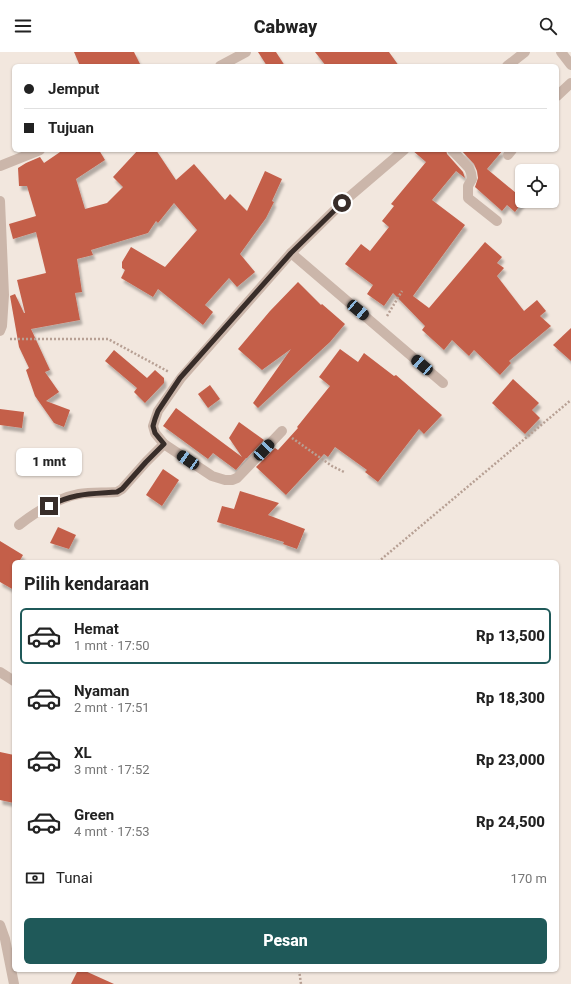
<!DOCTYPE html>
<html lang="id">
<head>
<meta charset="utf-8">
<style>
  :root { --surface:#fff; --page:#f6f6f6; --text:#222; --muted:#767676; --line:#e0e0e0; --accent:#1f5959 }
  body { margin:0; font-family:Roboto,sans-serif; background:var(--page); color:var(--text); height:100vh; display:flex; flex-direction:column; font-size:15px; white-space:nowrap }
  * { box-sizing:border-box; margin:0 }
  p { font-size:13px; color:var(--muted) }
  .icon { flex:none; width:22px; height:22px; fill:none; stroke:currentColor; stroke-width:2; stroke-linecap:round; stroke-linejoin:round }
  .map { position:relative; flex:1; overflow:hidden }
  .panel { position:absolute; left:12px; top:508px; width:547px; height:412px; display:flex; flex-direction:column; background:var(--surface); border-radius:6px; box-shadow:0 1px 3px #0004 }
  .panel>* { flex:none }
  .top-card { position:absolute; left:12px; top:12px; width:547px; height:88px; border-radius:6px; box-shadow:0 1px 3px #0004; display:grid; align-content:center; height:88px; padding:0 12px; background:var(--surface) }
  .tools { position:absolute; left:515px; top:112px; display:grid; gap:8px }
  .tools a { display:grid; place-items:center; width:44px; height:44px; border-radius:6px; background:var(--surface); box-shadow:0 1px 3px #0004; font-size:20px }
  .end { position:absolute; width:18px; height:18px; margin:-9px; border:5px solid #382d29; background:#fff; box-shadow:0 0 0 2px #fff }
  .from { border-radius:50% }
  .bubble { position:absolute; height:28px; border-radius:6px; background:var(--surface); box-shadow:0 1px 3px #0004; font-size:13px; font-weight:800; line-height:28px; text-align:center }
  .car { position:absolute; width:12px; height:24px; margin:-12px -6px; border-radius:5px; box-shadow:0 0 3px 1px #0007; background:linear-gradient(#222 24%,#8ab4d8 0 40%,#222 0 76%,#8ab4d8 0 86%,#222 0) }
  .top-card b { display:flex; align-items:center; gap:14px; height:38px; font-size:15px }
  .top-card b+b { border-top:1px solid var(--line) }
  .top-card i { width:10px; height:10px; background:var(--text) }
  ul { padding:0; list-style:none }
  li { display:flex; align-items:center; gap:12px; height:56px; margin:0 8px 6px; padding:0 4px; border:2px solid transparent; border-radius:6px }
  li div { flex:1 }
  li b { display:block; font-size:15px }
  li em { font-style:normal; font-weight:800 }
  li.current { border-color:var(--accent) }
  li>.icon { width:36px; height:36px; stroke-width:1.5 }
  h2 { padding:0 12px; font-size:18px; line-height:48px }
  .pay { display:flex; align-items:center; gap:10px; height:44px; padding:0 12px; font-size:15px }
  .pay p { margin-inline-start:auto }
  .primary-button { display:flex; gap:8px; margin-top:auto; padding:8px 12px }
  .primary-button a { flex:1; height:46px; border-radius:6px; background:var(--accent); color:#fff; font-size:16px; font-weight:800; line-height:46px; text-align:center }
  header { display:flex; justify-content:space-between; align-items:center; height:52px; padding:0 12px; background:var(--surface); font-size:18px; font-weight:800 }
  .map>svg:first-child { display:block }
  .building { fill:#c45f4a; filter:url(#shadow) }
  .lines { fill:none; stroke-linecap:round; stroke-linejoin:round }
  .path { stroke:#b7a094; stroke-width:2.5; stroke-dasharray:2 2; stroke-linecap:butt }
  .minor { stroke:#cbb6aa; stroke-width:10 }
  .route { stroke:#382d29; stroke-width:5 }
</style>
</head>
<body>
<header><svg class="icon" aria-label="menu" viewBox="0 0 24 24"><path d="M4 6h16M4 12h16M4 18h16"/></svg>Cabway<svg class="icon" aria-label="search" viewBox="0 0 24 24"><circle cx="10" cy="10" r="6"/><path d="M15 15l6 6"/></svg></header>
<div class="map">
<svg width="571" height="932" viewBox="0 0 571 932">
  <defs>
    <filter id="shadow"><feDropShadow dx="2.5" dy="4.5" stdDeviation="1" flood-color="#0004"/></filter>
  </defs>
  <rect width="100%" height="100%" fill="#f2e7de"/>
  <g class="building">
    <polygon points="74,0 134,0 141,14 80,14"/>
    <polygon points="258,0 276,0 285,14 267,14"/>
    <polygon points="315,0 389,0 399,14 326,14"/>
    <polygon points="63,98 99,98 105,108 76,127 85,157 107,151 123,135 113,125 138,98 156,98 176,128 194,112 225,148 230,142 247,159 265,119 282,127 272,149 274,150 266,166 240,202 255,220 237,235 229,226 205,253 213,260 203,273 158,237 153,245 121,226 125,218 122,216 122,210 131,195 165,215 197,178 174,151 158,171 156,169 148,181 91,198 93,203 77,207 82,240 75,241 80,268 31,277 50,318 45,320 59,340 46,349 70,358 64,375 54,371 35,344 26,318 29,316 19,295 10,244 15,242 24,261 25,261 17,228 46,221 36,180 13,187 9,172 36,164 27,134 19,134 18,116 26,111 40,105 44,111"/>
    <polygon points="412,98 446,98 447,102 463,120 465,126 456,119 432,148 465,173 413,244 429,256 485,190 502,205 497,211 504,216 497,224 524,259 537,248 546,259 540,264 551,274 509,309 511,311 500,323 474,298 469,304 452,288 444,298 422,278 425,274 393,241 384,254 367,242 373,233 345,212 361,192 370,199 389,175 382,169 394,154 391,152 426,110"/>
    <polygon points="461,98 503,98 487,117 522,146 522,149 523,149 515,160 507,153 502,159 475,135 478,126 477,119 474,112"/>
    <polygon points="298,230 321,253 322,252 345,272 330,290 258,356 253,351 291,297 262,318 238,297 270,259"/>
    <polygon points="571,276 571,309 553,293"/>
    <polygon points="340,297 358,310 364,301 394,324 396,323 442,363 424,382 419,377 378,430 365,420 367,418 335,395 328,405 324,402 286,443 256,415 275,396 278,398 298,376 297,375 330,334 319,325"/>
    <polygon points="114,298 147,326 155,318 164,326 164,331 145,351 134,340 137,336 105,309"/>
    <polygon points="513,327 539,351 532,358 540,366 525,382 492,351"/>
    <polygon points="210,333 220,347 208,356 198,342"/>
    <polygon points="176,356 242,405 229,386 239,370 264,388 247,406 246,406 236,418 213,401 208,407 163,374"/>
    <polygon points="0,357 24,360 22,376 0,373"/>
    <polygon points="163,417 179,428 162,454 146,443"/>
    <polygon points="240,439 279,451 268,463 305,477 297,497 283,492 284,490 217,470 222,454 234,457"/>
    <polygon points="58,475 76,483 69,497 50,491"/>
    <polygon points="0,489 23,503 19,510 14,510 14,538 0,530"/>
    <polygon points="0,700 14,703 14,751 0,748"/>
    <polygon points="78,918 83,918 114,932 71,932"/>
  </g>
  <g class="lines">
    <g class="path">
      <polyline points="387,264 402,239"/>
      <polyline points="10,287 108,287 169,320"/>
      <polyline points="292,386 332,414 344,420"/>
      <polyline points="378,510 571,348"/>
      <polyline points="299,918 301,932"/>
    </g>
    <g class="minor">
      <polyline points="561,0 571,13"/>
      <polyline points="220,14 246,0"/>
      <polyline points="507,14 525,0"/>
      <polyline points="557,44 571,31"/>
      <polyline points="452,98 469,116 471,121 472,127 468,134 468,146 497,169"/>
      <polyline points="508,103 512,98"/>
      <polyline points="0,114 40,98"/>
      <polyline points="0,149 4,243 2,274 0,279"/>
      <polyline points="291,201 443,331"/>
      <polyline points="282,379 237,426 232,428 225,428 212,424 164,392 155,381 153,374 158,359 181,326 291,201 342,151 404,98"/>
      <path d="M19,473c18,-14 38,-27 60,-31 12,-2 25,-1 38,-2l5,-3 24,-27 18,-18"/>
      <polyline points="0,620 14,629"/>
      <polyline points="0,873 5,887 14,932"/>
    </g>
  </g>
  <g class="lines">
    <path class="route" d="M49,454c24,-13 41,-12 68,-14l5,-3 24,-27 18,-18 -9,-11 -2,-7 2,-7 3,-8 22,-33 111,-125 51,-50"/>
  </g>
</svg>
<div class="tools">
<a><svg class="icon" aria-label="locate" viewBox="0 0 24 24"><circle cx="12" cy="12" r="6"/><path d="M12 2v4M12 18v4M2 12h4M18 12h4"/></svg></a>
</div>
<i class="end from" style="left:342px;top:151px"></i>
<i class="end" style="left:49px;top:454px"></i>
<div class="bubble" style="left:16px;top:396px;width:66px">1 mnt</div>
<i class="car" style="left:358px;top:258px;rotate:130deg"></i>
<i class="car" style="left:422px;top:313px;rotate:311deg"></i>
<i class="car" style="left:264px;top:398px;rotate:43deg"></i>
<i class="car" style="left:188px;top:408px;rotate:304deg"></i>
<div class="top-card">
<b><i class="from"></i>Jemput</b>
<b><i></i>Tujuan</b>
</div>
<section class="panel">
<h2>Pilih kendaraan</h2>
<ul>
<li class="current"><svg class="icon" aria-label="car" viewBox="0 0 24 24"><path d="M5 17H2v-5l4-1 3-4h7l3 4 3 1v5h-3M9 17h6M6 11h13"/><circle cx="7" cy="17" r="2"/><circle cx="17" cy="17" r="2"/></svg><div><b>Hemat</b><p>1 mnt · 17:50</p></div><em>Rp 13,500</em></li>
<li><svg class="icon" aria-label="car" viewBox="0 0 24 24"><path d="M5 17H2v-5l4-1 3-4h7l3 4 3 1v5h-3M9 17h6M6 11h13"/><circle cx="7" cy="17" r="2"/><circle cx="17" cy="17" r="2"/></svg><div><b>Nyaman</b><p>2 mnt · 17:51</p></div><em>Rp 18,300</em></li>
<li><svg class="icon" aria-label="car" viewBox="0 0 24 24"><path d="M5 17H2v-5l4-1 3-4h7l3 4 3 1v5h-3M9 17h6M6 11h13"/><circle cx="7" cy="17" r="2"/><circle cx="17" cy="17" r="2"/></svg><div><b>XL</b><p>3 mnt · 17:52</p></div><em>Rp 23,000</em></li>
<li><svg class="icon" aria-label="car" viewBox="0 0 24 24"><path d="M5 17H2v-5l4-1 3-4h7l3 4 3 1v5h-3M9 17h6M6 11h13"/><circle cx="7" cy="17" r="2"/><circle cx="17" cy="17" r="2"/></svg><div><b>Green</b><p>4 mnt · 17:53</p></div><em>Rp 24,500</em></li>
</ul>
<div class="pay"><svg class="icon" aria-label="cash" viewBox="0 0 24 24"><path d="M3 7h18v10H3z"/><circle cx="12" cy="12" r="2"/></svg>Tunai<p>170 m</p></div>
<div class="primary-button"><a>Pesan</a></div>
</section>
</div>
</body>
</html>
